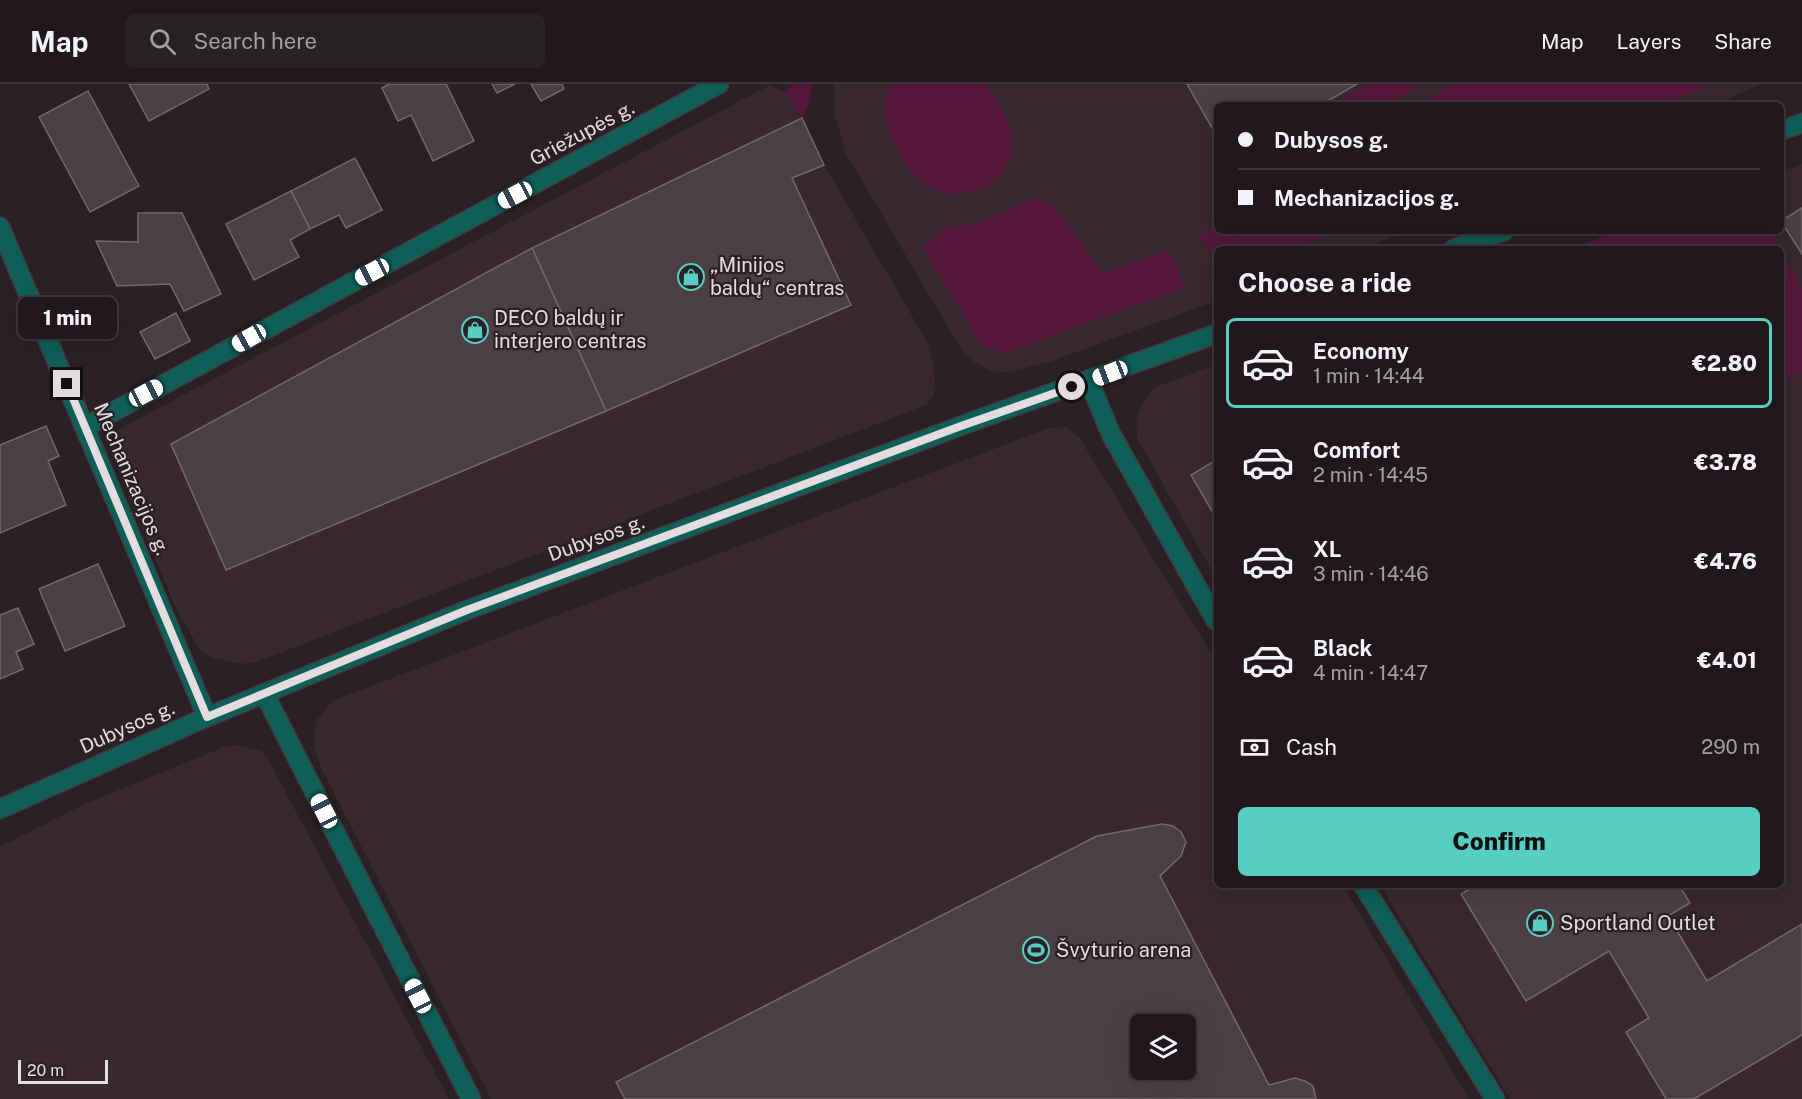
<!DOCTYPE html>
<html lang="en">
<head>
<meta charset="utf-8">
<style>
  :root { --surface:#20181c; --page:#282125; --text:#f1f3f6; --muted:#a2a0a3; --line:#3d373b; --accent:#57cec2 }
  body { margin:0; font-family:"Public Sans",sans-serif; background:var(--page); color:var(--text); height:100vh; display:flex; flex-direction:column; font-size:22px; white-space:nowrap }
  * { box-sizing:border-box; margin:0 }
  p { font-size:20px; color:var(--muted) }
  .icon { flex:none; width:33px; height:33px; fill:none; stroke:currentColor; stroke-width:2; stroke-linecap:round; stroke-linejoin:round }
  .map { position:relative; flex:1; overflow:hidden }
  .sheet { position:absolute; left:1214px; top:162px; width:570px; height:642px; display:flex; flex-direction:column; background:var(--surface); border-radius:9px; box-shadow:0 6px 24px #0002,0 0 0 2px var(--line) }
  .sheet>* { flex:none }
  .hud { position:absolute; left:1214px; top:18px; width:570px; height:132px; border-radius:9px; box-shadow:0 6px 24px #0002,0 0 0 2px var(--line); display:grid; align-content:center; height:132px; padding:0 24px; background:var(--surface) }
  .fabs { position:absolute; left:1130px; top:930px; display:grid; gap:12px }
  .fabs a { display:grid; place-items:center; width:66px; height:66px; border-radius:9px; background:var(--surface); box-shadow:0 6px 24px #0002,0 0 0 2px var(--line); font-size:30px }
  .scale { position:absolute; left:18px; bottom:15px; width:90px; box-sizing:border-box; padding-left:6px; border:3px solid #e3dcdf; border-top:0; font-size:16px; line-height:21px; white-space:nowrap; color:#e3dcdf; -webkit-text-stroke:4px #2a2025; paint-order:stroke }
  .end { position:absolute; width:27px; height:27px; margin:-14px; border:8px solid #e3dcdf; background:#111; box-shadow:0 0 0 3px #111 }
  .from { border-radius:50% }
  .bubble { position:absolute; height:42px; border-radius:9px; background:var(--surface); box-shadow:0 6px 24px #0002,0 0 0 2px var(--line); font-size:20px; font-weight:800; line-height:42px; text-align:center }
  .car { position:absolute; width:18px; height:36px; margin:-18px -9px; border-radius:8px; box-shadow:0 0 4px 2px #0007; background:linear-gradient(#fff 24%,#345 0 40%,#fff 0 76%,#345 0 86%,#fff 0) }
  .hud b { display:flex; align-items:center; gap:21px; height:57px; font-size:22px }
  .hud b+b { border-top:2px solid var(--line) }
  .hud i { width:15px; height:15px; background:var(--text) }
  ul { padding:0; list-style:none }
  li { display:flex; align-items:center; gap:18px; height:90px; margin:0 12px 9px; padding:0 12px; border:3px solid transparent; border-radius:9px }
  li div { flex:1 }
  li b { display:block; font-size:22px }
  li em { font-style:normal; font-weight:800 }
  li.active { border-color:var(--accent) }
  li>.icon { width:54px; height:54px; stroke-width:1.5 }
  h2 { padding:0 24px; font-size:27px; line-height:72px }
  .pay { display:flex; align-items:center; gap:15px; height:66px; padding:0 24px; font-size:22px }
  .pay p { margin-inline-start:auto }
  .cta { display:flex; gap:12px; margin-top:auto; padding:12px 24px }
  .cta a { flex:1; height:69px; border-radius:9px; background:var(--accent); color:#111; font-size:24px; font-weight:800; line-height:69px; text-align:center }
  header { display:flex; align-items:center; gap:36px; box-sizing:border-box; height:84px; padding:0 30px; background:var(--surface); border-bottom:2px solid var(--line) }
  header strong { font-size:28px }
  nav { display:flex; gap:33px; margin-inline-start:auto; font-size:21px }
  .search { width:420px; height:54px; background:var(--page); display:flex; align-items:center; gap:15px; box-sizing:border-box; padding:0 21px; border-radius:9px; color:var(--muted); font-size:22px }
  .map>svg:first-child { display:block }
  .built { fill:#38282f; fill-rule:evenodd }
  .green { fill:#55183b }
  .building { fill:#4b3f44; stroke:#74676d; stroke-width:1.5; fill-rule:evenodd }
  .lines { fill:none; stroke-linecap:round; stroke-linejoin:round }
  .minor-casing { stroke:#443a3f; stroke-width:21 }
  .minor { stroke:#0d5f58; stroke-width:18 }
  .route { stroke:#e3dcdf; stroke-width:8 }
  .labels { text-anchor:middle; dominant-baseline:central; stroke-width:4.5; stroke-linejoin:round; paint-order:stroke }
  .street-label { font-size:20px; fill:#e3dcdf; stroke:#2a2025 }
  .poi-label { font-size:20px; fill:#e3dcdf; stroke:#2a2025; text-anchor:start }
</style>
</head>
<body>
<header>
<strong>Map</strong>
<div class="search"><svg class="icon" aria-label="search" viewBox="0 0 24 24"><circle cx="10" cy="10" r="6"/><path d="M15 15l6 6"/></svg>Search here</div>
<nav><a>Map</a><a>Layers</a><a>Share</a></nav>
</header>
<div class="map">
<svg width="1802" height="1015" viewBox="0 0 1802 1015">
  <rect width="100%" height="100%" fill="#2a2025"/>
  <g class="built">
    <polygon points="834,0 1761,0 1714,21 1216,21 1216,147 1409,147 1360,165 1216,165 1216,217 1052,277 1010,288 995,289 974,278 962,267 845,68 834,28"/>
    <polygon points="770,1 788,11 802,34 824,81 929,261 934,283 935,301 933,313 926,321 256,578 241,580 214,574 200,567 173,518 110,366 108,351"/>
    <polygon points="1802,80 1802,1015 1510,1015 1380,801 1780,801 1780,165 1569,165 1620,147 1780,147 1781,88"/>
    <polygon points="1216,281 1216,494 1137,354 1136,337 1142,320 1153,304"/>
    <path d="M1066,343l13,10 137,224v224h127l126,214h-978l-170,-331 -7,-21v-15l3,-12 15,-19 693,-264 23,-9zM1140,940h45v46h-45z"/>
    <polygon points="235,661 261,667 268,675 449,1015 0,1015 0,763 87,719 226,662"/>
  </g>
  <g class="green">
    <polygon points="795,0 812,0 808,22 802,34 788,11 782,8"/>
    <path d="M891,0h94c13,18 28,39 27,62 -1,40 -52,59 -83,41 -16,-10 -26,-26 -34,-42 -11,-22 -15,-39 -4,-61z"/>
    <polygon points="1369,0 1412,0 1415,5 1387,21 1343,21 1340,17"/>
    <polygon points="1453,0 1709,0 1664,21 1418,21"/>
    <polygon points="1032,114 1040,115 1054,122 1103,189 1168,166 1186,203 1005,269 982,263 923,163 946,143 968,141 989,135"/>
    <polygon points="1216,141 1216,147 1340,147 1290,165 1216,165 1216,178 1199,152"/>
    <polygon points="1620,147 1770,147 1780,165 1569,165"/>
    <polygon points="1780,166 1802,204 1802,287 1781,300"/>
  </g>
  <g class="building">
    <polygon points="129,0 207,0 209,5 149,37"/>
    <polygon points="389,0 446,0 474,57 433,77 411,31 398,37 382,4"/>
    <polygon points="492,0 515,0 497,9"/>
    <polygon points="531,0 562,0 564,5 541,17"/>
    <polygon points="1187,0 1357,0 1321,21 1216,21 1216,51"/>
    <polygon points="88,7 139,102 90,128 39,33"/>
    <polygon points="802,34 824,81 792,94 851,221 606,327 532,164"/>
    <polygon points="355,74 382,126 346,144 339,131 310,145 291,107"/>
    <polygon points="291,107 310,145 290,156 299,173 254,196 226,140"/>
    <polygon points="1802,124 1802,170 1781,137"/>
    <polygon points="138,129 182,129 221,210 184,227 170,200 117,202 96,157 138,158"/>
    <polygon points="532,164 606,327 226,486 171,360"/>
    <polygon points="176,229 190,257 155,275 140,248"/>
    <polygon points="46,342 59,372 48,377 66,421 0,449 0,361"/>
    <polygon points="1216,376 1216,434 1191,391"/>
    <polygon points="98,480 125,542 65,567 39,505"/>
    <polygon points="18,524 34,560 16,568 23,585 0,595 0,531"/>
    <path d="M1162,740l11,2 8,6 5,10 -5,14 -21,20 109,209 26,-7 10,3 8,5 3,13h-691l-9,-17 481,-246zM1140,940h45v46h-45z"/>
    <polygon points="1477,801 1679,801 1690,819 1668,832 1707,897 1802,840 1802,951 1694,1015 1666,1015 1626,948 1649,934 1609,867 1526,917 1461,810"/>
  </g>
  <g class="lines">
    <defs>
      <g id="minor">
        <polyline points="1780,47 1802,39"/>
        <polyline points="0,143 207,633"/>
        <polyline points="1454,165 1504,147"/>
        <polyline points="1089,297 1111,350 1216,537"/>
        <polyline points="85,343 719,0"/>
        <polyline points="264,609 471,1015"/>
        <polyline points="0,725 207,633 467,526 982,334 1216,250"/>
        <polyline points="1363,801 1495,1015"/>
      </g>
    </defs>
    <use href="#minor" class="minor-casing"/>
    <use href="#minor" class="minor"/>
  </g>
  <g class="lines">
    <polyline class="route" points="67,300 207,633 467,526 961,342 1072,303"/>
  </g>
  <defs>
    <symbol id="shop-ring" viewBox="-11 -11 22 22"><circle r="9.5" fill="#2a2025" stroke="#57cec2" stroke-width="1.5"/><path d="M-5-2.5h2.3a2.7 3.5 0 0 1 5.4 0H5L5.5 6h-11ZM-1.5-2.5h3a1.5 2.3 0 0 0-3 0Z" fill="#57cec2"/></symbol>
    <symbol id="stadium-ring" viewBox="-11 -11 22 22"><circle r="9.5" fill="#2a2025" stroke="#57cec2" stroke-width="1.5"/><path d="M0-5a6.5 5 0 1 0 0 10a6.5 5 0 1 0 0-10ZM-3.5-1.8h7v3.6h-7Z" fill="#57cec2"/></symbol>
  </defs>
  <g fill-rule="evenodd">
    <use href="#shop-ring" x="676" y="178" width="30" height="30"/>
    <use href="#shop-ring" x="460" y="231" width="30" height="30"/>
    <use href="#shop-ring" x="1525" y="824" width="30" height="30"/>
    <use href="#stadium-ring" x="1021" y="851" width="30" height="30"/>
  </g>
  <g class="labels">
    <g class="street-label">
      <text transform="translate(582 49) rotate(-28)">Griežupės g.</text>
      <text transform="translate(132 395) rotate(67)">Mechanizacijos g.</text>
      <text transform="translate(596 454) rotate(-20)">Dubysos g.</text>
      <text transform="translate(127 643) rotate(-24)">Dubysos g.</text>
    </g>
    <g class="poi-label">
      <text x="710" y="181">„Minijos<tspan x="710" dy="23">baldų“ centras</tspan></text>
      <text x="494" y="234">DECO baldų ir<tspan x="494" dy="23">interjero centras</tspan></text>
      <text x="1560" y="839">Sportland Outlet</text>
      <text x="1056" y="866">Švyturio arena</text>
    </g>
  </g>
</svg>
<div class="fabs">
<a><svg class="icon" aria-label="layers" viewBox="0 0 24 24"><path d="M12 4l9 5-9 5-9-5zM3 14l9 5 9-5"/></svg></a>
</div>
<div class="scale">20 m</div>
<i class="end from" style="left:1072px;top:303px"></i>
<i class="end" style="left:67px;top:300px"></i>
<div class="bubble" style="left:18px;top:213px;width:99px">1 min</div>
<i class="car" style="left:515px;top:111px;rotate:242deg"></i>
<i class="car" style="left:372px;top:188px;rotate:242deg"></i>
<i class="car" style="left:249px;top:254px;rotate:241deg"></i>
<i class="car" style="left:1110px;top:289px;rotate:249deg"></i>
<i class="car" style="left:146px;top:309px;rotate:62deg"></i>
<i class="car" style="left:324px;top:727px;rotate:333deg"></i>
<i class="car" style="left:418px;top:912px;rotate:333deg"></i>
<div class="hud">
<b><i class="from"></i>Dubysos g.</b>
<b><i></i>Mechanizacijos g.</b>
</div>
<section class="sheet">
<h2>Choose a ride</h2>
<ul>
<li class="active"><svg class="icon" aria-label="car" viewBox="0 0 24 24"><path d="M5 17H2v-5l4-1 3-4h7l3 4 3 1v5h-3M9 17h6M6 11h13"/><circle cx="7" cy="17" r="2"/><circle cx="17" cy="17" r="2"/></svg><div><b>Economy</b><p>1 min · 14:44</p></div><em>€2.80</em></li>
<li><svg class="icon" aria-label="car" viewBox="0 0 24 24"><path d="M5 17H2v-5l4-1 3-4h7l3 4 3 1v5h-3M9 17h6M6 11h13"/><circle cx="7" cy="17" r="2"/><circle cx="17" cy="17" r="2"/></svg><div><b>Comfort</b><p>2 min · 14:45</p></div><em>€3.78</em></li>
<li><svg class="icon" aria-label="car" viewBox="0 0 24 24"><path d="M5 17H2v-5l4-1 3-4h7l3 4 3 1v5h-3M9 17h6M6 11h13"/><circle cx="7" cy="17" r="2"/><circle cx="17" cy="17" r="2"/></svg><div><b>XL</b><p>3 min · 14:46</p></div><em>€4.76</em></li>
<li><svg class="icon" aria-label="car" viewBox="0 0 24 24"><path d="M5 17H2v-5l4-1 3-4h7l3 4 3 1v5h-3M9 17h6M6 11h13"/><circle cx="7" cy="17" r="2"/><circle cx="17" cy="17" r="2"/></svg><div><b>Black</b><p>4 min · 14:47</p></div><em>€4.01</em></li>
</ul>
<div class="pay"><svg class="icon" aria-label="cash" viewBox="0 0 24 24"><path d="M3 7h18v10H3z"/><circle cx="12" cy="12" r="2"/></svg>Cash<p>290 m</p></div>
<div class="cta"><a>Confirm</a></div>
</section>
</div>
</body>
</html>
